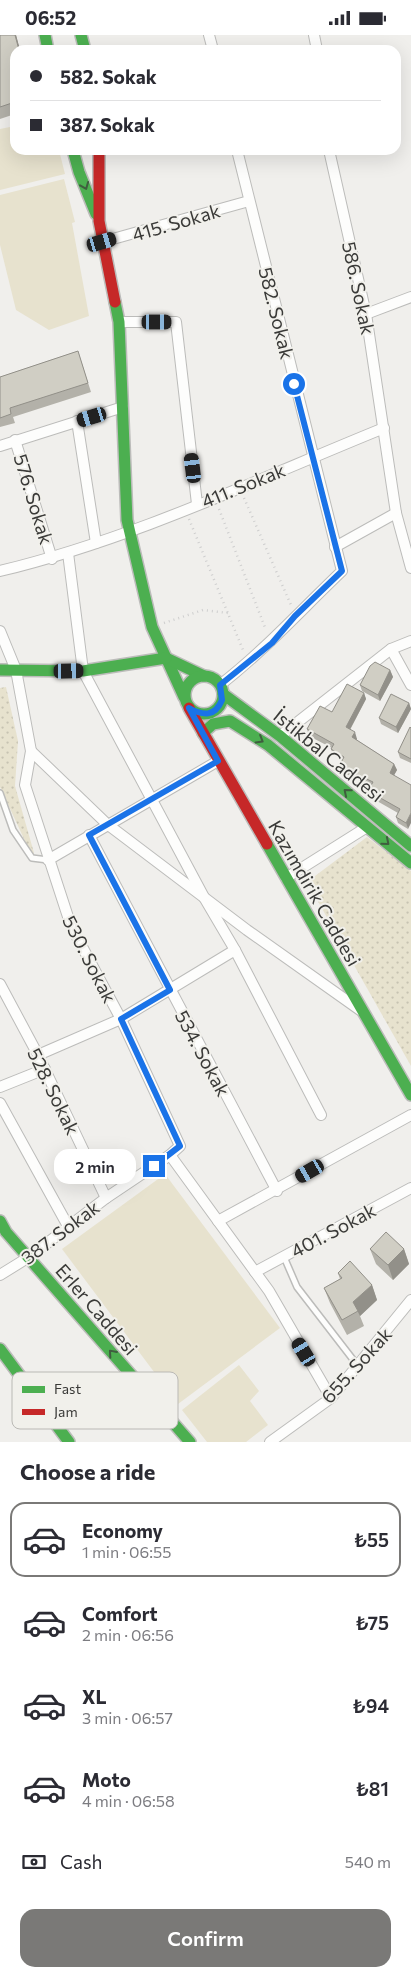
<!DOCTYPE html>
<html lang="en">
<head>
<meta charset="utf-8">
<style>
  :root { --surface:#fff; --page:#f7f7f7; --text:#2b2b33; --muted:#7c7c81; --line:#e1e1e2; --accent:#7a7977 }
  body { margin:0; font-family:Commissioner,sans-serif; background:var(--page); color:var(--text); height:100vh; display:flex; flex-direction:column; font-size:19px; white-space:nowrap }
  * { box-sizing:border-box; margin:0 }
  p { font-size:16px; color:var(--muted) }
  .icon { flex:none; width:28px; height:28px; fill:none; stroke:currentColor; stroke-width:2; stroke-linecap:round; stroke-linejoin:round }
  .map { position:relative; height:1407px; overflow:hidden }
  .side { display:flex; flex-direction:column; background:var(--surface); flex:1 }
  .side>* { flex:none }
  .banner { position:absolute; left:10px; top:10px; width:391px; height:110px; border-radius:15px; box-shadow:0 5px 20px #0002; display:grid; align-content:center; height:110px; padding:0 20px; background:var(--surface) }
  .end { position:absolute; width:22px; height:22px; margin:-11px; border:6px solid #1a73e8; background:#fff; box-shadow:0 0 0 2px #fff }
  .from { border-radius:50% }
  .bubble { position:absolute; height:35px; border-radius:15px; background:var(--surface); box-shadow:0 5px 20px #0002; font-size:16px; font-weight:600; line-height:35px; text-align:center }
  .car { position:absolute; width:15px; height:30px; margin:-15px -8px; border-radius:6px; box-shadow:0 0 4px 1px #0007; background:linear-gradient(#222 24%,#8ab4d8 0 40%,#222 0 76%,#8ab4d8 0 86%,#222 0) }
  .banner b { display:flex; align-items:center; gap:18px; height:48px; font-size:19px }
  .banner b+b { border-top:1px solid var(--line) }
  .banner i { width:12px; height:12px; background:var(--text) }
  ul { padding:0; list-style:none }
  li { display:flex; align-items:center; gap:15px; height:75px; margin:0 10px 8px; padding:0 10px; border:2px solid transparent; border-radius:15px }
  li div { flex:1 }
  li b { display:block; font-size:19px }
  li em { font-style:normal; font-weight:600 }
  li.current { border-color:var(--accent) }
  li>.icon { width:45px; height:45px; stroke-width:1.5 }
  h2 { padding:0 20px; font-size:22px; line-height:60px }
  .pay { display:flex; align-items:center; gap:12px; height:55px; padding:0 20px; font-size:19px }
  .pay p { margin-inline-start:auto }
  .primary-button { display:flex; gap:10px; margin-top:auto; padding:10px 20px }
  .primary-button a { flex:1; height:58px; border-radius:15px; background:var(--accent); color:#fff; font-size:20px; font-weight:600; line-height:58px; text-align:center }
  .status { display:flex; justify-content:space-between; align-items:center; height:35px; padding:0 25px; background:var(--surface); direction:ltr }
  .status svg { height:14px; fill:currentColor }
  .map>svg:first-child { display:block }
  .grass { fill:#e7e2ce }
  .park { fill:url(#park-dots) }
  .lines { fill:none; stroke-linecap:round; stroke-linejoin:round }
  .lane-casing { stroke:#bcbcba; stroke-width:8 }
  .street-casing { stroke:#bcbcba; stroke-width:12 }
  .fast-casing { stroke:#bcbcba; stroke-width:14 }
  .jam-casing { stroke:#bcbcba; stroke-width:14 }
  .path { stroke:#cecece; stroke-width:2.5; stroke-dasharray:1 4; stroke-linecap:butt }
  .lane { stroke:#fdfdfc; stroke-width:5 }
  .street { stroke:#fdfdfc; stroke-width:10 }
  .fast { stroke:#4caf50; stroke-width:11 }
  .jam { stroke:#c62828; stroke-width:11 }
  .wall { fill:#b3b1a9 }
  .shaded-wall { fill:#929089 }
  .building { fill:#d0cec4; stroke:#929089 }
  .oneway { stroke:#3f5d3f }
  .route { stroke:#1a73e8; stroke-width:6 }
  .labels { text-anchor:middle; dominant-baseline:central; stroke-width:4; stroke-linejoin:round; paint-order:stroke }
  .street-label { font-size:19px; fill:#3a3a38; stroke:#f1f0eb }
  .key { fill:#f1f0eb; stroke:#bab9b5; stroke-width:1 }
  .key-label { font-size:14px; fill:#3a3a38 }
</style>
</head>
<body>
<div class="status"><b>06:52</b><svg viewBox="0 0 49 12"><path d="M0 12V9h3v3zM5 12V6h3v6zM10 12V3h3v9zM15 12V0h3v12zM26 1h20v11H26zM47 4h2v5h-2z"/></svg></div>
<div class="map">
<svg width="411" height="1407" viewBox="0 0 411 1407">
  <defs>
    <pattern id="park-dots" width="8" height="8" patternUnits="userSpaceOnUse" patternTransform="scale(1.25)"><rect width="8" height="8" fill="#e7e2ce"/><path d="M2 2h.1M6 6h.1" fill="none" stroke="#c7c3b2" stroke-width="1.8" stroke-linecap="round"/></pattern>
  </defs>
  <rect width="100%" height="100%" fill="#f0efec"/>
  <g class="grass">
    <polygon points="15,91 15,115 59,115 65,139 0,155 0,94"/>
    <polygon points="64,144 75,187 72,188 89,281 49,295 16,275 0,210 0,160"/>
    <polygon points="165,1139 280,1293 178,1369 62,1214"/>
    <polygon points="239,1330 259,1356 250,1366 268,1390 246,1407 207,1407 182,1375"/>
  </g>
  <g class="park">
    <polygon points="6,652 18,706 15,751 34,818 31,819 0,752 0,653"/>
    <polygon points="367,802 411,836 411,1031 307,847"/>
  </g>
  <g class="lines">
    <defs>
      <g id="lane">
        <polyline points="0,758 13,795 32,823 48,825"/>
        <polyline points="284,1222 297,1252 358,1331"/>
      </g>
      <g id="street">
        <polyline points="209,0 213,15"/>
        <polyline points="314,0 317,15"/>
        <polyline points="329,115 366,279 396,478 411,533"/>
        <polyline points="102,207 249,166"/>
        <polyline points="366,279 411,262"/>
        <polyline points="119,287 176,287 197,469"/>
        <polyline points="77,386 96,508"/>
        <polyline points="15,405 52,524"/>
        <polyline points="0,411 123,372"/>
        <polyline points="335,512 396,478"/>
        <polyline points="68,518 83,636 205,864 235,915 321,1080"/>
        <path d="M0,536c133,-32 258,-92 384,-143"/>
        <polyline points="0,596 16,635 31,716 25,750 71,891 121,984 180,1111 170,1120 269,1256 331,1363"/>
        <polyline points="391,614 411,650"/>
        <path d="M220,650c45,-35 81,-75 122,-114l-105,-421"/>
        <polyline points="280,701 391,614 411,606"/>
        <polyline points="31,716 107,789 247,895 360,975"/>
        <polyline points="89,800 277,1156"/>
        <polyline points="48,825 218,726"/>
        <polyline points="286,843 367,792"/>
        <polyline points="0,949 38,1020 106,1163"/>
        <polyline points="38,1020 121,984 235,915"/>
        <polyline points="0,1052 45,1034"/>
        <polyline points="0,1068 68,1191"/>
        <polyline points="218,1186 411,1080"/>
        <polyline points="255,1237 411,1153"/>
        <polyline points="0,1240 29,1222 106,1163 170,1120"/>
        <polyline points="270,1407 331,1363 411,1265"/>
      </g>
      <g id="fast">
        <polyline points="45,0 48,15"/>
        <polyline points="81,0 85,15"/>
        <polyline points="73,115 79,137 96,179"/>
        <polyline points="115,267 119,287 127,485 152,592 184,662"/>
        <polyline points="166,623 204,641"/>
        <polyline points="0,635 83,636 166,623"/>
        <circle cx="204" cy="660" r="19"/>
        <polyline points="223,659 280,701 411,811"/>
        <polyline points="203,698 213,689 230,686 268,710 411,828"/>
        <polyline points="267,809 411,1060"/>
        <polyline points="0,1186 6,1197 190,1407"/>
        <polyline points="0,1314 69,1407"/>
      </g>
      <g id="jam">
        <polyline points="99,115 99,186 115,267"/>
        <polyline points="189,673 267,809"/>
      </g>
    </defs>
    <use href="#lane" class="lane-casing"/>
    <use href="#street" class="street-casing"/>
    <use href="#fast" class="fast-casing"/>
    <use href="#jam" class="jam-casing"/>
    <g class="path">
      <polyline points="244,463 291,570"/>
      <polyline points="219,474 266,595"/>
      <polyline points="189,484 243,615"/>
      <polyline points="164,588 203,575 228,578"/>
    </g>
    <use href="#lane" class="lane"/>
    <use href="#street" class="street"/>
    <use href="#fast" class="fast"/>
    <use href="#jam" class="jam"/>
  </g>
  <g class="wall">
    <polygon points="0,0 16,0 20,15 15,15 15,79 0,84"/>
    <polygon points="78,316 91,357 13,382 15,388 0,392 0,342"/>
    <polygon points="390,635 393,642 380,666 362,656 360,650"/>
    <polygon points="364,658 366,664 350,695 357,704 357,705 394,729 397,735 394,740 408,794 398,788 396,782 398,778 370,762 368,756 371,751 342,737 339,731 342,725 333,720 331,714 332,713 309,701 307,694 332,677"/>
    <polygon points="409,668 411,674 398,698 381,689 379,683"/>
    <polygon points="411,693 411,728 400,723 398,717"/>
    <polygon points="370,1214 404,1214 409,1229 393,1245 376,1229"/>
    <polygon points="338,1238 372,1250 377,1265 360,1281 364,1291 347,1300 330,1268 324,1253 340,1244"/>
  </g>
  <g class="shaded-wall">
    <polygon points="15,0 16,0 20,15 19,15"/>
    <polygon points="390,635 393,642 380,666 378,660"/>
    <polygon points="364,658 366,664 348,698 346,692"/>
    <polygon points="409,668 411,674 398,698 396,692"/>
    <polygon points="355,697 357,704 355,708 352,702"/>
    <polygon points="394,729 397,735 392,744 390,738"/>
    <polygon points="411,778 411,788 408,794 406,788"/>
    <polygon points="404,1214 409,1229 393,1245 388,1230"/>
    <polygon points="372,1250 377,1265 360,1281 353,1267"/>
  </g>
  <g class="building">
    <polygon points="0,0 15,0 19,15 15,15 15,62 13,62 15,67 0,72"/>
    <polygon points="78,316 88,348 10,373 11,379 0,383 0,342"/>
    <polygon points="375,627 390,635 378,660 360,650 370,631"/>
    <polygon points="347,649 364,658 346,692 355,697 352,702 394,729 390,738 411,750 411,778 406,788 396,782 400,774 368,756 373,747 339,731 344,722 331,714 334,709 307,694 320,671 332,677"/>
    <polygon points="391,659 409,668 396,692 379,683"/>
    <polygon points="410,692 411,693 411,724 398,717"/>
    <polygon points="386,1197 404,1214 388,1230 370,1214"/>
    <polygon points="350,1226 372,1250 353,1267 358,1276 342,1285 324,1253 342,1243 338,1238"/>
  </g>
  <defs><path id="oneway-chevron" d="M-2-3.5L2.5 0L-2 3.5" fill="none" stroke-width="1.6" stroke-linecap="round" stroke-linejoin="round" transform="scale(1.25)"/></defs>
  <g class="oneway">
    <use href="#oneway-chevron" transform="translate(85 151) rotate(68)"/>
    <use href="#oneway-chevron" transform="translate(260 705) rotate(31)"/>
    <use href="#oneway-chevron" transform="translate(347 757) rotate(-140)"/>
    <use href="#oneway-chevron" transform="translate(386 807) rotate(40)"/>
    <use href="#oneway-chevron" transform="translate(112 1318) rotate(-131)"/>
  </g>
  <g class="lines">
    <path class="route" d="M154,1131l26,-20 -59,-127 49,-29 -81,-155 129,-74 -29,-53c14,8 26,9 33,-8l-2,-15 52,-42 23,-27 47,-45 -48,-187"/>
  </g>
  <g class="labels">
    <g class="street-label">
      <text transform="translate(176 187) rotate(-16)">415. Sokak</text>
      <text transform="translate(359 253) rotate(78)">586. Sokak</text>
      <text transform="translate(277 278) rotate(76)">582. Sokak</text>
      <text transform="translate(243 450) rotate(-22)">411. Sokak</text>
      <text transform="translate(34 464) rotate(73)">576. Sokak</text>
      <text transform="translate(329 720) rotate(39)">İstikbal Caddesi</text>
      <text transform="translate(315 858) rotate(60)">Kazımdirik Caddesi</text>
      <text transform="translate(90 924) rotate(63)">530. Sokak</text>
      <text transform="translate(203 1018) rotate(62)">534. Sokak</text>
      <text transform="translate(54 1056) rotate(64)">528. Sokak</text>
      <text transform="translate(333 1195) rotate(-28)">401. Sokak</text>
      <text transform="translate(60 1197) rotate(-37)">387. Sokak</text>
      <text transform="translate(97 1274) rotate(49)">Erler Caddesi</text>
      <text transform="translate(356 1330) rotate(-48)">655. Sokak</text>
    </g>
  </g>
  <rect x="12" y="1337" width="166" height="57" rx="8" class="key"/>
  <rect x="22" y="1351" width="23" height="7" fill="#4caf50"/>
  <rect x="22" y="1374" width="23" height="6" fill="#c62828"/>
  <g class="key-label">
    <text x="54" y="1359">Fast</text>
    <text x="54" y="1382">Jam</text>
  </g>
</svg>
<i class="end from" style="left:294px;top:349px"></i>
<i class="end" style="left:154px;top:1131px"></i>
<div class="bubble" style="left:54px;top:1114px;width:82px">2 min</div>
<i class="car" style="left:102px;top:207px;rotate:74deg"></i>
<i class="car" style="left:157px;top:287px;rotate:90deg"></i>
<i class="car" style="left:92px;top:382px;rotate:253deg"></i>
<i class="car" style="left:193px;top:433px;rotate:353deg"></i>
<i class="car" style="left:69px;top:636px;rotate:89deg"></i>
<i class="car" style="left:310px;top:1136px;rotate:240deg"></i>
<i class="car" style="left:304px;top:1317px;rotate:329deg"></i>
<div class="banner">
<b><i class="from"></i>582. Sokak</b>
<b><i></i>387. Sokak</b>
</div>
</div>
<section class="side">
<h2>Choose a ride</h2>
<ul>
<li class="current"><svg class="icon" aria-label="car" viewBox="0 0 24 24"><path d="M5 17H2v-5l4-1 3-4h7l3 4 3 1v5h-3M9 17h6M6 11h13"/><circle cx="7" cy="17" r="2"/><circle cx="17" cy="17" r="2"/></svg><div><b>Economy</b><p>1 min · 06:55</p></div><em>₺55</em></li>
<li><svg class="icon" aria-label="car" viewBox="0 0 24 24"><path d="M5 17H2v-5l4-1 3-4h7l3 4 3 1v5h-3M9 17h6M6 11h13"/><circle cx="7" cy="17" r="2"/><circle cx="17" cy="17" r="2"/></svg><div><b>Comfort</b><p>2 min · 06:56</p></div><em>₺75</em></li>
<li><svg class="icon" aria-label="car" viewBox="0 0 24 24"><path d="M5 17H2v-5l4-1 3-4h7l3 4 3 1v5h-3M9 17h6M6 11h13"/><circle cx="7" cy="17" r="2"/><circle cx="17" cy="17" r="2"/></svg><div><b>XL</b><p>3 min · 06:57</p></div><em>₺94</em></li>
<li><svg class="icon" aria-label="car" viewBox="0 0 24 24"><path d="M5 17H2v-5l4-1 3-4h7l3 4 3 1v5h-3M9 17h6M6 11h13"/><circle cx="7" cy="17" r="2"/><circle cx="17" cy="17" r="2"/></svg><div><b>Moto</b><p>4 min · 06:58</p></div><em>₺81</em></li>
</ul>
<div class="pay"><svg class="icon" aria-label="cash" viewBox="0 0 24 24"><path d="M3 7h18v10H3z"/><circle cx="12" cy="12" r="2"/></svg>Cash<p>540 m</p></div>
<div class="primary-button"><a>Confirm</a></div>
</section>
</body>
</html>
